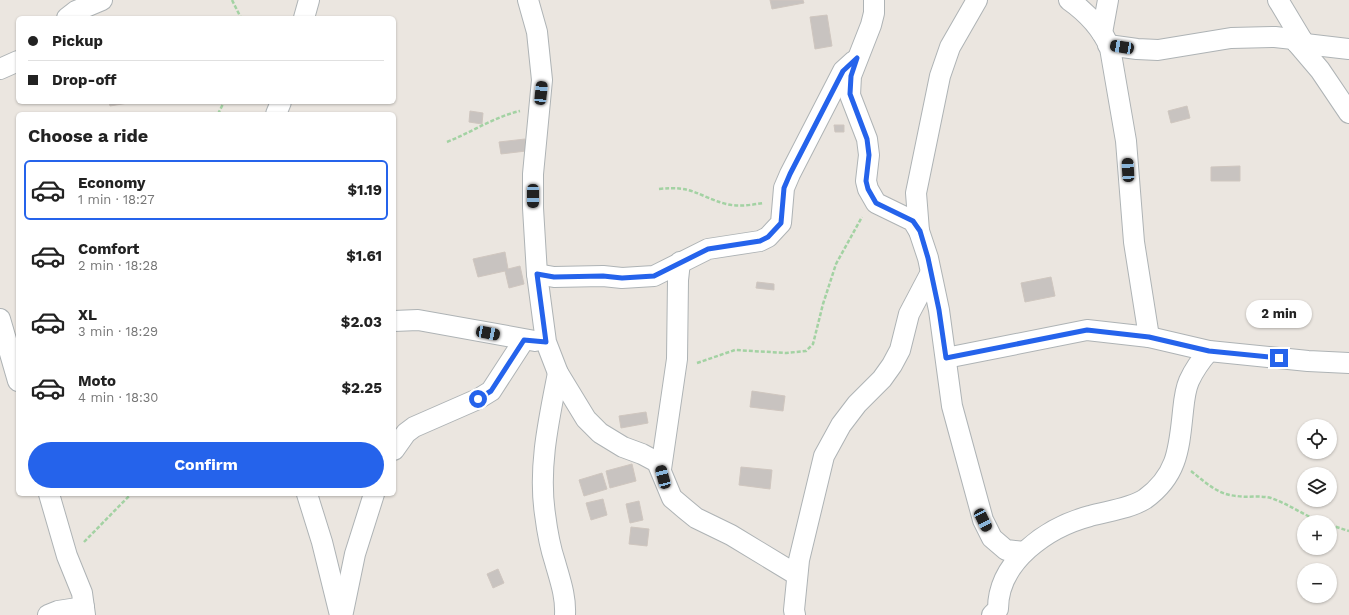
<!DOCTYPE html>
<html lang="en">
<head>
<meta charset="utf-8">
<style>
  :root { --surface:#fff; --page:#f6f6f6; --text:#222; --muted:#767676; --line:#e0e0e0; --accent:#2563eb }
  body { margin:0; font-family:"Work Sans",sans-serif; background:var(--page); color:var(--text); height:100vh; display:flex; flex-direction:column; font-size:15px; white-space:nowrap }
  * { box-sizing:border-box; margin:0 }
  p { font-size:13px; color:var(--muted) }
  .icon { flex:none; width:22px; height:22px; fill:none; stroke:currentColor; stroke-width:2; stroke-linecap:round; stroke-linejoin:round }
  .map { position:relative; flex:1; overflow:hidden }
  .panel { position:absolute; left:16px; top:112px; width:380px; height:384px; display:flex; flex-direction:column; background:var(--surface); border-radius:6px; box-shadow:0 1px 3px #0004 }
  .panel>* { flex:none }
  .banner { position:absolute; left:16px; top:16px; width:380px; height:88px; border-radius:6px; box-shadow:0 1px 3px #0004; display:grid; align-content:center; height:88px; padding:0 12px; background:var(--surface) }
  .controls { position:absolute; left:1297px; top:419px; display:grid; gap:8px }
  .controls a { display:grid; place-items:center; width:40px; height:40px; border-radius:50%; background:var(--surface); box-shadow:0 1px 3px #0004; font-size:20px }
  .end { position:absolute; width:18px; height:18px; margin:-9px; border:5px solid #2563eb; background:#fff; box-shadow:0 0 0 2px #fff }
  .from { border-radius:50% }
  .bubble { position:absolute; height:28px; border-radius:14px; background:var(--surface); box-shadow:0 1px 3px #0004; font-size:13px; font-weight:700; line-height:28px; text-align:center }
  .car { position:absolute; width:12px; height:24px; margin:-12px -6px; border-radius:5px; box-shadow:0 0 3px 1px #0007; background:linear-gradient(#222 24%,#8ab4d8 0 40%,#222 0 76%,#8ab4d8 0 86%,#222 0) }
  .banner b { display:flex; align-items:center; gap:14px; height:38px; font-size:15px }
  .banner b+b { border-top:1px solid var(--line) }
  .banner i { width:10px; height:10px; background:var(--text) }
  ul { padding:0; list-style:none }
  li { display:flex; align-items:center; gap:12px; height:60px; margin:0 8px 6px; padding:0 4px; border:2px solid transparent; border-radius:6px }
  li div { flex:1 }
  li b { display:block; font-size:15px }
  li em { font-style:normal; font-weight:700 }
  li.active { border-color:var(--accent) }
  li>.icon { width:36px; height:36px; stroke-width:1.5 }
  h2 { padding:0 12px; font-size:18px; line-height:48px }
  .cta { display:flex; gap:8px; margin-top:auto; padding:8px 12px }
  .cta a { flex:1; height:46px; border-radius:24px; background:var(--accent); color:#fff; font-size:16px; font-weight:700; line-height:46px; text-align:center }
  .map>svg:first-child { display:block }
  .building { fill:#c8c3c0; stroke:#cfc6bf }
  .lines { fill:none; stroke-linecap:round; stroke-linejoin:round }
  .street-casing { stroke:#aeb3b5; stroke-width:22 }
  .path { stroke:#a3d2a3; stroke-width:2.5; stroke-dasharray:4 2; stroke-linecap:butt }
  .street { stroke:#fff; stroke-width:20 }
  .route { stroke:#2563eb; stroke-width:5 }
</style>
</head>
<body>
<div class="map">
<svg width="1349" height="615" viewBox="0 0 1349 615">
  <rect width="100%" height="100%" fill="#ebe6e0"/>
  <g class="building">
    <polygon points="770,0 803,0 804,3 772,9"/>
    <polygon points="827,15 832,46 815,49 810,17"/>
    <polygon points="109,102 134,102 110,106"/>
    <polygon points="1187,106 1190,118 1171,123 1168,111"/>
    <polygon points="470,111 483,113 482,124 469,122"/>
    <polygon points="834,125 844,125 844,132 835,132"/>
    <polygon points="525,139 526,151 501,154 499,142"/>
    <polygon points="1240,166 1240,181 1211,181 1211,167"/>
    <polygon points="505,252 508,269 520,266 524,284 509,288 505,271 478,277 473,259"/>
    <polygon points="1051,277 1055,296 1025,302 1021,283"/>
    <polygon points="757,282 774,284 774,290 756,288"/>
    <polygon points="752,391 785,396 783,411 750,407"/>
    <polygon points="646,412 648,423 621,428 619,416"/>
    <polygon points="632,464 636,481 610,488 606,471"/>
    <polygon points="741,467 772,470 770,489 739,485"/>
    <polygon points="602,473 607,489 584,496 579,480"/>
    <polygon points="603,499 607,515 591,520 586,503"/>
    <polygon points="639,501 643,520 630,523 626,504"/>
    <polygon points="631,527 649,529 647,546 629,544"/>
    <polygon points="498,569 504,583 493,588 487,574"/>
  </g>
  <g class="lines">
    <defs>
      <g id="street">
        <polyline points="528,0 537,32 542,80 533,174 533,208 537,274 546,342 558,373 586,419 600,433 623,447 642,454 657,462 672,498 685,509 696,518 731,535 797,575"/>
        <polyline points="874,0 874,13 871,25 851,76 850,95 867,139 869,155 866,181 868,189 876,203 913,221 919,231 928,258 939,310 952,406 983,520 992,538 1006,550 1024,552"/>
        <path d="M1069,0c17,12 33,29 41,48l16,93 8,101 15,95"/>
        <polyline points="1278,0 1302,40 1297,43 1320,70 1349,113"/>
        <polyline points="67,18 76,11 102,0"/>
        <polyline points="304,18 309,0"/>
        <polyline points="1102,33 1108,0"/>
        <polyline points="1297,43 1349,49"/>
        <polyline points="1108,45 1137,49 1158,50 1231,38 1275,37 1302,40"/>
        <polyline points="0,69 18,61"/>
        <polyline points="276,114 281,102"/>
        <polyline points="919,231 916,193 940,76 950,47 977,0"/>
        <polyline points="537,274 554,277 603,276 622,278 654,276 708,249 760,241 768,237 781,223 784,188 790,174 843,71 854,61"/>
        <polyline points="0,319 18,381"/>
        <polyline points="394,321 418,320 535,341"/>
        <polyline points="946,358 1087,330 1149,337 1209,351 1308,361 1349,363"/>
        <path d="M558,373c-9,46 -20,94 -13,141 2,16 5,33 10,48 5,18 11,34 10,53"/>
        <polyline points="394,450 406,433 414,427 478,399 491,391 524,340"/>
        <polyline points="661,469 677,359 678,280 680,262"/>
        <polyline points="49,494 67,556 82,593 85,615"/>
        <polyline points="307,494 322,542 340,615"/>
        <polyline points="343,612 355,554 374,494"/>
        <polyline points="48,615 58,611 84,607"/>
        <polyline points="795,615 794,610 799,560 824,456 841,425 857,404 882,379 892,365 900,350 909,314 930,274"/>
        <path d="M992,615l6,-6c0,-48 50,-82 92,-93 17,-5 39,-7 55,-17 33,-24 34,-51 38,-88 1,-10 2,-21 6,-30 5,-11 12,-21 20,-30"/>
      </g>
    </defs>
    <use href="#street" class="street-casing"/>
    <g class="path">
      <polyline points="232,0 241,18"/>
      <polyline points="218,114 224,102"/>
      <path d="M447,142c25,-10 47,-25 73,-31"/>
      <path d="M659,189c34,-4 38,7 67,15 12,3 25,1 37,-1"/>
      <polyline points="697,363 735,350 786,353 806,351 813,344 823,304 836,264 862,217"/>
      <path d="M1191,471c14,11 27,24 46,25 11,2 22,-1 34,2 17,6 33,17 50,24"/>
      <polyline points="1330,525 1349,531"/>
      <polyline points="84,542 131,494"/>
    </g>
    <use href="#street" class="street"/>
  </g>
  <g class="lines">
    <polyline class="route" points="478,399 491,391 524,340 546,342 537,274 554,277 603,276 622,278 654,276 708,249 760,241 768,237 781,223 784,188 790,174 843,71 857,58 851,76 850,94 867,139 869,155 866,181 868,189 876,203 913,221 920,231 928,258 939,310 946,358 1087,330 1149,337 1209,351 1279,358"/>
  </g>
</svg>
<div class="controls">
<a><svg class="icon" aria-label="locate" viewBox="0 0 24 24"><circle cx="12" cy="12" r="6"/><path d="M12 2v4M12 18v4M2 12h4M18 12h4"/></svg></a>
<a><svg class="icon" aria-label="layers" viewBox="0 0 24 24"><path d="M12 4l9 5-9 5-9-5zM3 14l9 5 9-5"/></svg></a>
<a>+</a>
<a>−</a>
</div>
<i class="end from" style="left:478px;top:399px"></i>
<i class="end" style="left:1279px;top:358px"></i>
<div class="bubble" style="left:1246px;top:300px;width:66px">2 min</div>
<i class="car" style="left:1122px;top:47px;rotate:279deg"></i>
<i class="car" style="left:541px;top:93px;rotate:6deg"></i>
<i class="car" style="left:1128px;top:170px;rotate:357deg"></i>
<i class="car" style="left:533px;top:196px;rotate:180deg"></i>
<i class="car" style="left:488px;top:333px;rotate:101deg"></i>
<i class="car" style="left:663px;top:477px;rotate:345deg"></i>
<i class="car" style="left:983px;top:520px;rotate:154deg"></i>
<div class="banner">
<b><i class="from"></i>Pickup</b>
<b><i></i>Drop-off</b>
</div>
<section class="panel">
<h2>Choose a ride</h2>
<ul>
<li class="active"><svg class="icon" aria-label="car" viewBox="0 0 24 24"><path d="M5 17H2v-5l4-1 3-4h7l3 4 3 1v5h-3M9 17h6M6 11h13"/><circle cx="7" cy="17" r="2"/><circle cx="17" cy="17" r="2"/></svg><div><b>Economy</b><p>1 min · 18:27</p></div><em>$1.19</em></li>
<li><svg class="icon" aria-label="car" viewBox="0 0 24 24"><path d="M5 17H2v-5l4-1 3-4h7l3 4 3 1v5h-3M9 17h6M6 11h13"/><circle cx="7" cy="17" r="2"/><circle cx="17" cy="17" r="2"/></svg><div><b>Comfort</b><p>2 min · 18:28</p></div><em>$1.61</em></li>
<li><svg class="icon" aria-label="car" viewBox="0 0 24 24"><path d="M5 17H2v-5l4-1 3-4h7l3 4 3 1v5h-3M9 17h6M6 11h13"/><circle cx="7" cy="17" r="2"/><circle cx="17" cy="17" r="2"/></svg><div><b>XL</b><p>3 min · 18:29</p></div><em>$2.03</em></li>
<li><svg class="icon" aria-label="car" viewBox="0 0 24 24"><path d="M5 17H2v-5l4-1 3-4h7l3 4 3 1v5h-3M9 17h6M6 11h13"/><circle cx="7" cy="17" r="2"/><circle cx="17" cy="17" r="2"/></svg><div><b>Moto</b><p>4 min · 18:30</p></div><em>$2.25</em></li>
</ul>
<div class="cta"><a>Confirm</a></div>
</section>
</div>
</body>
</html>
